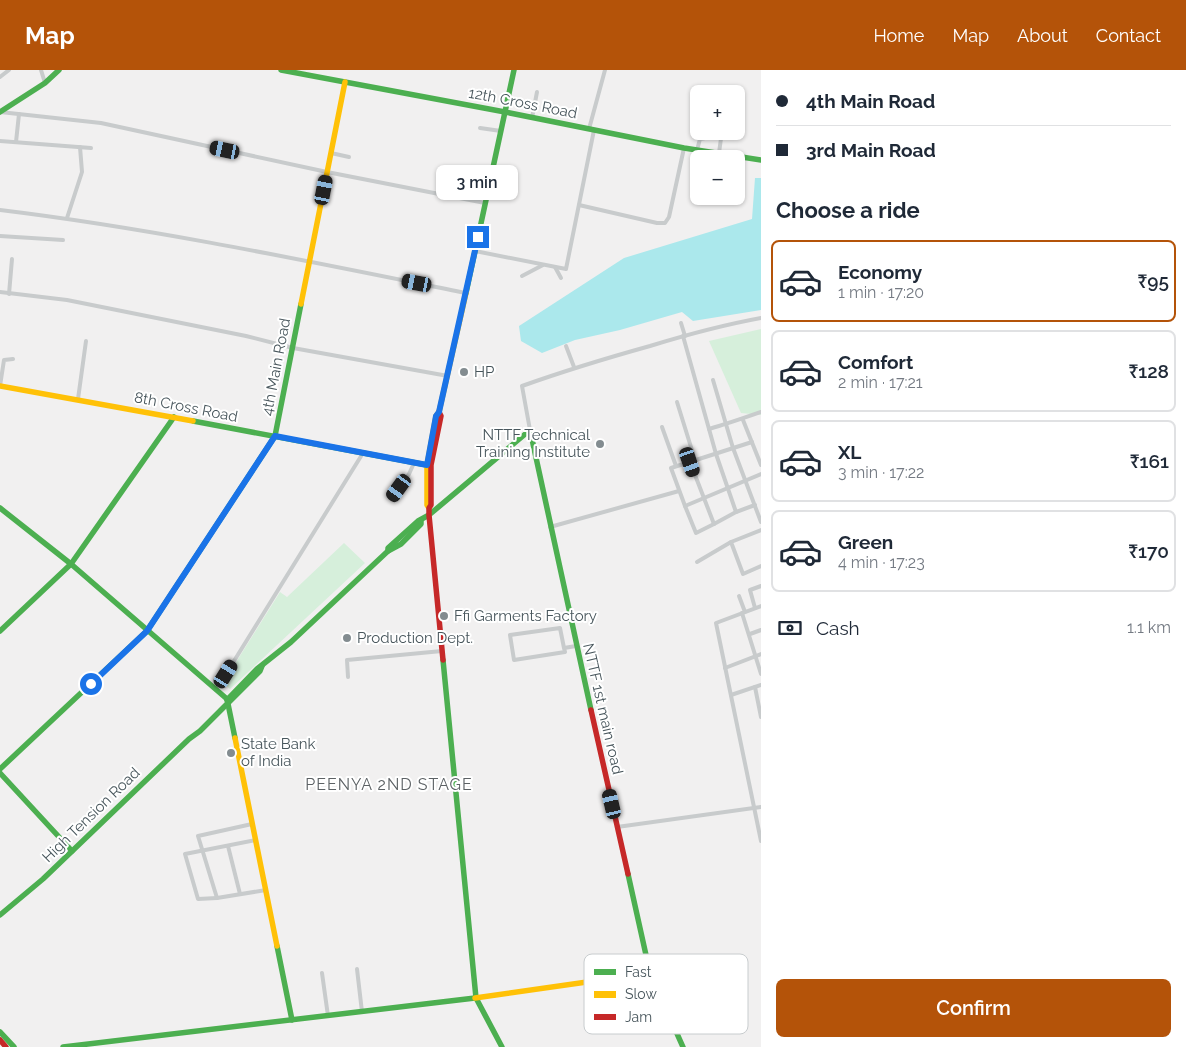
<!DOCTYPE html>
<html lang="en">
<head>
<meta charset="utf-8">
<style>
  :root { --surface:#fff; --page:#f6f6f7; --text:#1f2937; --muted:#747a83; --line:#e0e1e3; --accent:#b45309 }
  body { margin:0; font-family:Raleway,sans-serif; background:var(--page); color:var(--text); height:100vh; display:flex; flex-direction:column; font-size:19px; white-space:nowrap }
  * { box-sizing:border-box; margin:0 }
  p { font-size:16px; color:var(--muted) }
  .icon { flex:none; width:28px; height:28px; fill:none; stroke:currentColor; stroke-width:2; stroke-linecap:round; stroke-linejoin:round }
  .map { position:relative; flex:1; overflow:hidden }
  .side { display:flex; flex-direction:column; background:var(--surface); width:425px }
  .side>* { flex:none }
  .banner { display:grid; align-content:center; height:110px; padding:0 15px; background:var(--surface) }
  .fabs { position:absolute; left:690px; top:15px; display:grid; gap:10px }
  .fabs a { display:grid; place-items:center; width:55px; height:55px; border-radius:8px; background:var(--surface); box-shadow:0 1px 4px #0004; font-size:25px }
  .end { position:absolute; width:22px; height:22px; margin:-11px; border:6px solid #1a73e8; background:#fff; box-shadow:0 0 0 2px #fff }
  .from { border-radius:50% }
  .bubble { position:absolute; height:35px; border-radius:8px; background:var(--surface); box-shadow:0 1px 4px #0004; font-size:16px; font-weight:600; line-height:35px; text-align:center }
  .car { position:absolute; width:15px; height:30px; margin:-15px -8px; border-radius:6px; box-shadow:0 0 4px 1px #0007; background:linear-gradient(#222 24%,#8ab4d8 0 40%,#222 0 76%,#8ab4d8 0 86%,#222 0) }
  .banner b { display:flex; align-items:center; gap:18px; height:48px; font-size:19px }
  .banner b+b { border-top:1px solid var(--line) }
  .banner i { width:12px; height:12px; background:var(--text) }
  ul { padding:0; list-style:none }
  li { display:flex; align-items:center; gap:15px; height:82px; margin:0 10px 8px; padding:0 5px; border:2px solid var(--line); border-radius:8px }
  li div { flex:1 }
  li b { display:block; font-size:19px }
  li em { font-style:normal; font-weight:600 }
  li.selected { border-color:var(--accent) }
  li>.icon { width:45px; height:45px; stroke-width:1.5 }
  h2 { padding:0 15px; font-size:22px; line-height:60px }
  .pay { display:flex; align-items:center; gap:12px; height:55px; padding:0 15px; font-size:19px }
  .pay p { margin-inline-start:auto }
  .cta { display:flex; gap:10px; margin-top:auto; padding:10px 15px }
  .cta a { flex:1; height:58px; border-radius:8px; background:var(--accent); color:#fff; font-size:20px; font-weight:600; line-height:58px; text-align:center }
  header { display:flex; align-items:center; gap:30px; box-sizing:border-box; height:70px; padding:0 25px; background:var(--accent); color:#fff }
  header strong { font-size:24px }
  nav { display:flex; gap:28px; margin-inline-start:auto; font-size:18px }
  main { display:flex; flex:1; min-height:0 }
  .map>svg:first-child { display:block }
  .green { fill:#d6efdb }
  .water { fill:#abe8ec }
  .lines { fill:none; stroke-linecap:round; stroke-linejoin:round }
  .street { stroke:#c8cbcc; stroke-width:4 }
  .fast { stroke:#4caf50; stroke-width:5.5 }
  .slow { stroke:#ffc107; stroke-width:5.5 }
  .jam { stroke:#c62828; stroke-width:5.5 }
  .route { stroke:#1a73e8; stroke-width:6 }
  .poi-dot { fill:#838c90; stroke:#fff; stroke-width:2 }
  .labels { text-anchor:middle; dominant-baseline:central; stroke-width:4; stroke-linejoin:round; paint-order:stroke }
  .street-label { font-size:15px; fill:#48565c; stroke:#fff }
  .poi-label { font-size:15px; fill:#48565c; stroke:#fff; text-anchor:start }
  .neighbourhood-label { font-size:16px; letter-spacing:1px; fill:#5c6164; stroke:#fff }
  .key { fill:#fff; stroke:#c8ccce; stroke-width:1 }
  .key-label { font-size:14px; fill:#48565c }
</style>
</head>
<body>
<header>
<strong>Map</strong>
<nav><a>Home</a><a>Map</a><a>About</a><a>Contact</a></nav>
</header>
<main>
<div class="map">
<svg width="761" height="977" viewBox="0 0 761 977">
  <rect width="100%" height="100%" fill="#f1f0f0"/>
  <g class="green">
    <polygon points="761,259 761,345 741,343 709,271"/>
    <polygon points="344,473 365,493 230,619 223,613 280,522 287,527"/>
  </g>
  <polygon class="water" points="755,108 761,108 761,240 693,251 682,242 620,260 575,270 542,283 521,271 519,256 624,188 752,149"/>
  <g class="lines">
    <g class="street">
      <polyline points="41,0 45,13"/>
      <polyline points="0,7 9,0"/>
      <polyline points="0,42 101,53 327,102 485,133"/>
      <polyline points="736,44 743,37"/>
      <polyline points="532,48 537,22"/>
      <polyline points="480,58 501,61"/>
      <polyline points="589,59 605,0"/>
      <polyline points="0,71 91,78"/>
      <polyline points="16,72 19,44"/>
      <polyline points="697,80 700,69 705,68 712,61"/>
      <polyline points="331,83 349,87"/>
      <polyline points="719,83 722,61"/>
      <polyline points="579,135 657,153 665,153 669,147 684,78"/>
      <path d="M0,140c156,19 312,52 466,83"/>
      <polyline points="67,148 82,102 80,77"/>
      <polyline points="0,166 63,170"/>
      <polyline points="475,181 566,199 594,60"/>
      <polyline points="555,197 561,208"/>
      <polyline points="522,206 543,195"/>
      <polyline points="0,222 67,230 246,266 293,278 448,306"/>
      <polyline points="9,224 12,189"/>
      <polyline points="681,253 685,266"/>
      <polyline points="683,266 716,384 736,442"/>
      <polyline points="566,276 574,297"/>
      <polyline points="713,310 733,378 761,452"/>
      <polyline points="0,316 4,290 13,289"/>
      <polyline points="78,329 86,271"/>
      <polyline points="677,332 695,390"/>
      <polyline points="743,350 761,395"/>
      <polyline points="662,357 676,396"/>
      <path d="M709,359c18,-5 35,-11 52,-17"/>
      <path d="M530,360l-8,-44c42,-15 85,-28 128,-40 36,-11 73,-21 111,-28"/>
      <polyline points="752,372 671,398 685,436 761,404"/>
      <polyline points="690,392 714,454 736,442 755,435"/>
      <polyline points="393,426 409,404 414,393"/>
      <polyline points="685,436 696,463 714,454"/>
      <polyline points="550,457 679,421"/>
      <polyline points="761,460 731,472 743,504 761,496"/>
      <polyline points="697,492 731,472"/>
      <polyline points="739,526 745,542"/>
      <polyline points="761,536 716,553 761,771"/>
      <polyline points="755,538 750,520 761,516"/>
      <polyline points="742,543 761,604"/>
      <polyline points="750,564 761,560"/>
      <polyline points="564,578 565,582 514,590 510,565 560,558 564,578 576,576"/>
      <polyline points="725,598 761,584"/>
      <polyline points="348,607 347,590 442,581"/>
      <polyline points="755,617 761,647"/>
      <polyline points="216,620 363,383"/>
      <polyline points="731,625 761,615"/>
      <polyline points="252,754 198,766 217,828 266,820"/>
      <polyline points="617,757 761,737"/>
      <polyline points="228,776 240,824"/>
      <polyline points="217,828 198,829 185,784 256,770"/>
      <polyline points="357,899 362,942"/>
      <polyline points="322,903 328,946"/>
    </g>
    <g class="fast">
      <polyline points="281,0 505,42 684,78 761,90"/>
      <polyline points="0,42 45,13 59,0"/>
      <polyline points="466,223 514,0"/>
      <polyline points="193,351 427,395"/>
      <polyline points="0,438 71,494 227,629 235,668"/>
      <polyline points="388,481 388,478 418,451 429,445 530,360 591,640"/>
      <polyline points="0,561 71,494 174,347"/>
      <polyline points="443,590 476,928 502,977"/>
      <polyline points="227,630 257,599 291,572 388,481 401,474 421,454 421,450"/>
      <polyline points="0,699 147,561 275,366 301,234"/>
      <polyline points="0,703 72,781"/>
      <polyline points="628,804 650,903 683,977"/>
      <polyline points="0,845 43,809 189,669 200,661 260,601 262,596"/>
      <polyline points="277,876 292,950"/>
      <polyline points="0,962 14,977"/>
      <polyline points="63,977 475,928"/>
    </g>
    <g class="slow">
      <polyline points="301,234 345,12"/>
      <polyline points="0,316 193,351"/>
      <polyline points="429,438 427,435 427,395 436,346 439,342 466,223"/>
      <polyline points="235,668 277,876"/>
      <polyline points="475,928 650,903"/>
    </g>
    <g class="jam">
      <polyline points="439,342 441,346 431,395 431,435 429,438 429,445 443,590"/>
      <polyline points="591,640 628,804"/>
      <polyline points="0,970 6,977"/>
    </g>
  </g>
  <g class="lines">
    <polyline class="route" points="91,614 147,561 275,366 427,395 436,346 439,342 478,167"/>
  </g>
  <g class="poi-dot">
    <circle cx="464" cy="302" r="5"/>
    <circle cx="600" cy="374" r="5"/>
    <circle cx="444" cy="546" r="5"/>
    <circle cx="347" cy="568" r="5"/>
    <circle cx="231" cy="683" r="5"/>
  </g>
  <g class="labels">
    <g class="street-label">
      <text transform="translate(523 33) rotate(11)">12th Cross Road</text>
      <text transform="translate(276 297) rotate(-79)">4th Main Road</text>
      <text transform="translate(186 337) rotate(11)">8th Cross Road</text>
      <text transform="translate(603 639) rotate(77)">NTTF 1st main road</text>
      <text transform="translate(91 745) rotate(-44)">High Tension Road</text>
    </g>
    <g class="poi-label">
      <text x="474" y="302">HP</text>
      <text x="590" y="365" text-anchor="end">NTTF Technical<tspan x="590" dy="17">Training Institute</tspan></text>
      <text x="454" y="546">Ffi Garments Factory</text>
      <text x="357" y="568">Production Dept.</text>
      <text x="241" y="674">State Bank<tspan x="241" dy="17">of India</tspan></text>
    </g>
    <g class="neighbourhood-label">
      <text x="389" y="714">PEENYA 2ND STAGE</text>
    </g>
  </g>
  <rect x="584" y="884" width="164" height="80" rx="8" class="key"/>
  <rect x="594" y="899" width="22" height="6" fill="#4caf50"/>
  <rect x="594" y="921" width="22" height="7" fill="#ffc107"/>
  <rect x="594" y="944" width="22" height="6" fill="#c62828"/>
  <g class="key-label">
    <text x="625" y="907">Fast</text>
    <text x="625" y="929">Slow</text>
    <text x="625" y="952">Jam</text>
  </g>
</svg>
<div class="fabs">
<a>+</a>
<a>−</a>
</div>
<i class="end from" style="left:91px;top:614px"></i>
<i class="end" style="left:478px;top:167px"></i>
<div class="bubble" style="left:436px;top:95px;width:82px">3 min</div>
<i class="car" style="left:225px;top:80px;rotate:282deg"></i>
<i class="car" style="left:324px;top:120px;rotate:11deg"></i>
<i class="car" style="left:417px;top:213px;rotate:281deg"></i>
<i class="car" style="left:690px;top:392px;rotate:161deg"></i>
<i class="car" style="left:399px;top:418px;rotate:216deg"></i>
<i class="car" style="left:226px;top:604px;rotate:32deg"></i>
<i class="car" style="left:612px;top:734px;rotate:347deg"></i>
</div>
<section class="side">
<div class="banner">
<b><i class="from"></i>4th Main Road</b>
<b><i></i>3rd Main Road</b>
</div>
<h2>Choose a ride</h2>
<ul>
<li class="selected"><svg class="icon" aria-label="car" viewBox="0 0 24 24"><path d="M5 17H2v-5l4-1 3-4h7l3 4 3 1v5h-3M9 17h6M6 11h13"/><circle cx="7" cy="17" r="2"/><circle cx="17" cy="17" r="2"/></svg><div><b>Economy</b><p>1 min · 17:20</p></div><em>₹95</em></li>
<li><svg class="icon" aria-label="car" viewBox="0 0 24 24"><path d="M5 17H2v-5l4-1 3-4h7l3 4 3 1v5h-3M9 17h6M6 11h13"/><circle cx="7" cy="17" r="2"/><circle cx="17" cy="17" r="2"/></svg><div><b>Comfort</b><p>2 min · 17:21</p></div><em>₹128</em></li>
<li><svg class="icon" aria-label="car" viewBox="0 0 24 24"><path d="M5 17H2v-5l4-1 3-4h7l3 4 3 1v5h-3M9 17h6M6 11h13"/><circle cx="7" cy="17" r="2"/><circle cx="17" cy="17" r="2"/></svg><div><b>XL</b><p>3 min · 17:22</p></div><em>₹161</em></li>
<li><svg class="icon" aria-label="car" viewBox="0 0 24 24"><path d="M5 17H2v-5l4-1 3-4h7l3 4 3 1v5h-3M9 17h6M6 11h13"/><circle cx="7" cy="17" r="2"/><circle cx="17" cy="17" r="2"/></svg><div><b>Green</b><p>4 min · 17:23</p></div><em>₹170</em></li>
</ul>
<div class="pay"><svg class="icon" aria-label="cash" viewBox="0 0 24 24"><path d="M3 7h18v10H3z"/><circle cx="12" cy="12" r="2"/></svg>Cash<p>1.1 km</p></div>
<div class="cta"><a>Confirm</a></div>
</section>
</main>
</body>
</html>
